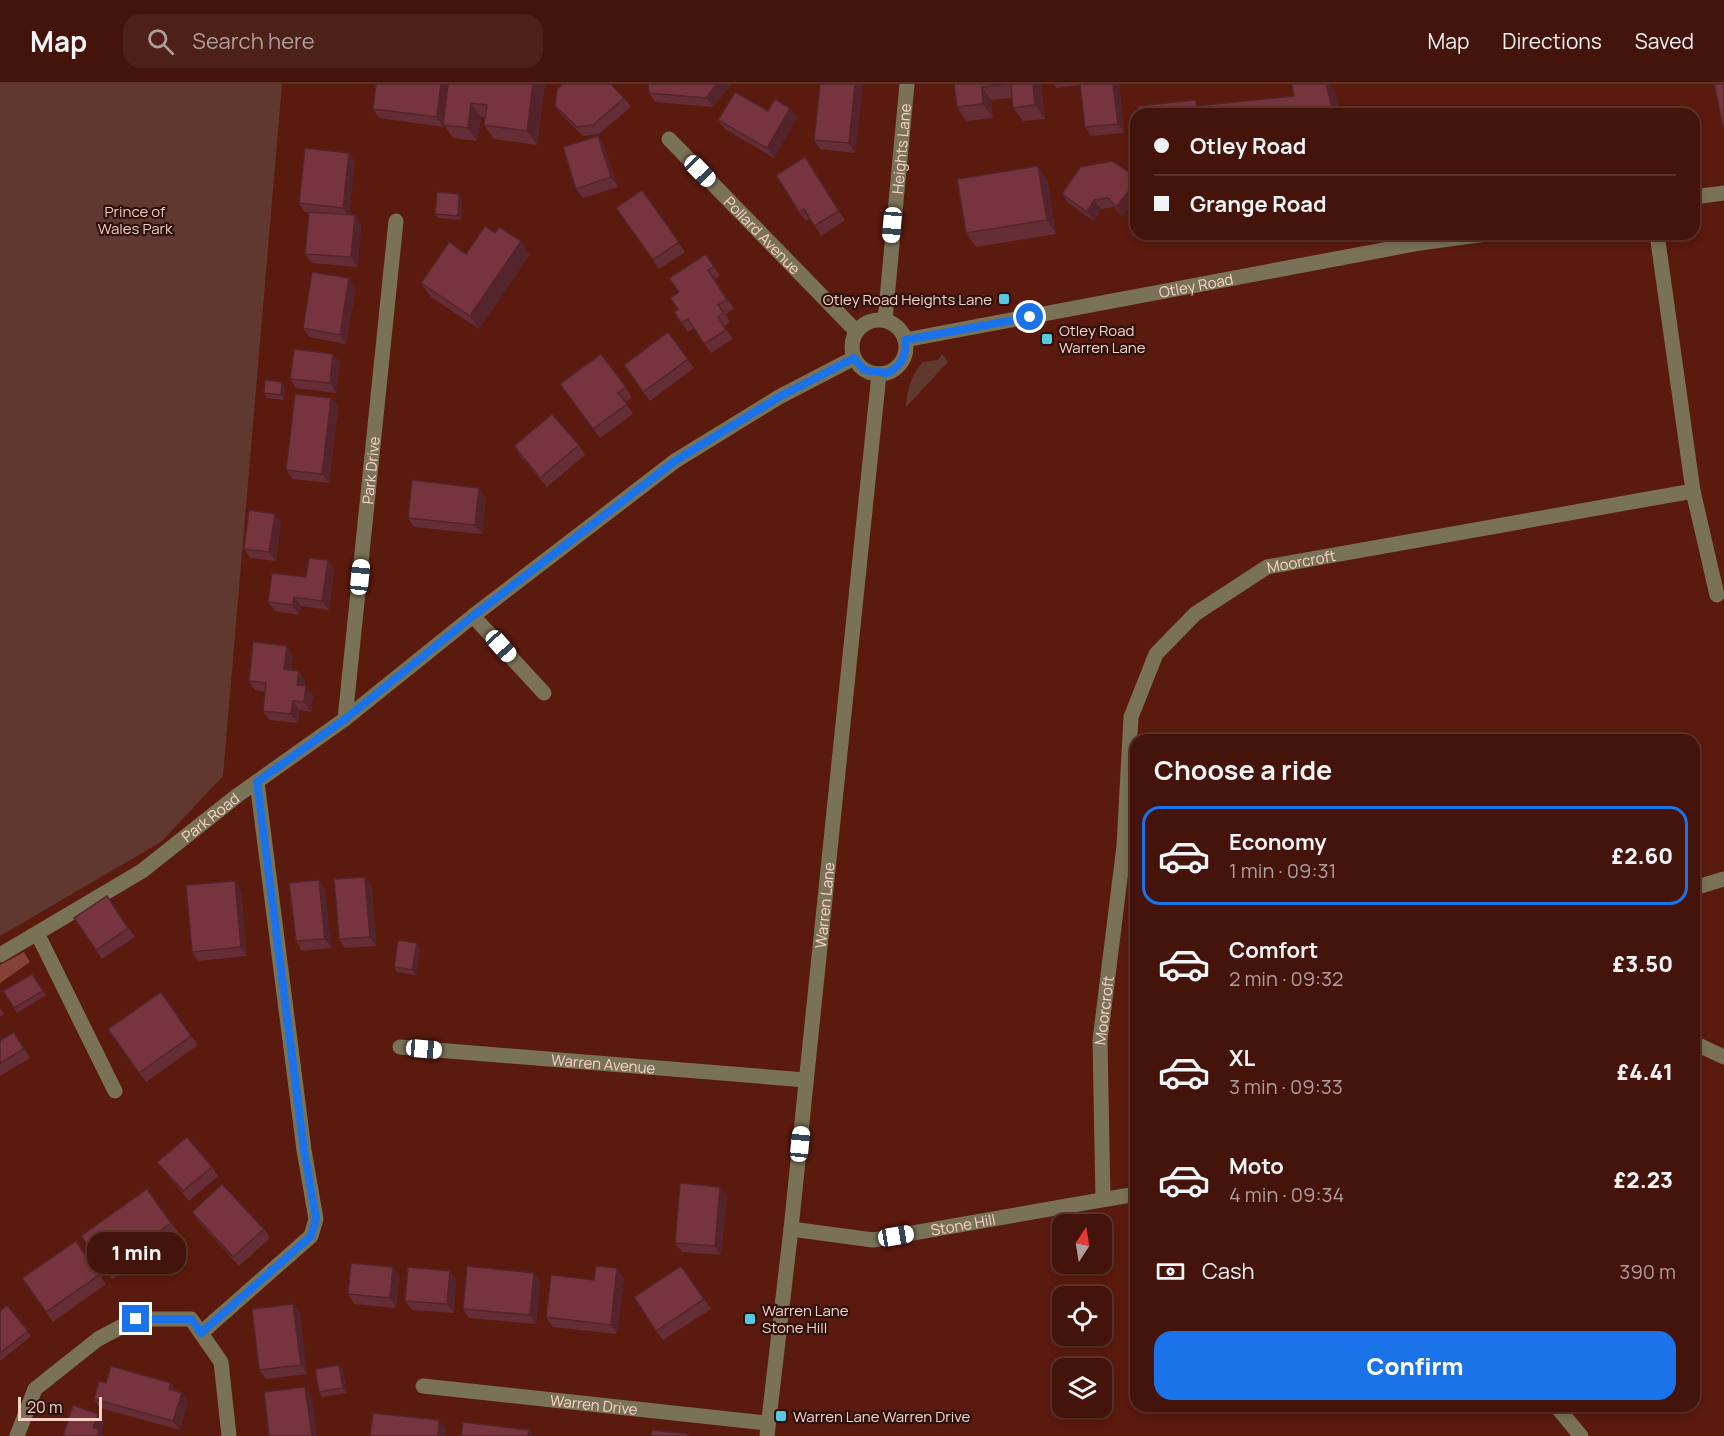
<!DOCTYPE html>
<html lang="en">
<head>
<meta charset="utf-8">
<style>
  :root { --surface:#44140a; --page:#4e2118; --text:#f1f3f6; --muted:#af9e9c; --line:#5c332b; --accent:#1a73e8 }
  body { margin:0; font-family:Manrope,sans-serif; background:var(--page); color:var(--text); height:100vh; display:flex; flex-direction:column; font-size:22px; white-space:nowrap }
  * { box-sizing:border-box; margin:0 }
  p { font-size:20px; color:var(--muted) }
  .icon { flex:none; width:33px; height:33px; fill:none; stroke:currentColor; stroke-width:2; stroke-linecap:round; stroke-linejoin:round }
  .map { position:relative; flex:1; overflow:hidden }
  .panel { position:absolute; left:1130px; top:650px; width:570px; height:678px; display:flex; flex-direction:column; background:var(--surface); border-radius:18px; box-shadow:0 3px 9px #0003,0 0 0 2px var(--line) }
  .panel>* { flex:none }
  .top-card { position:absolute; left:1130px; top:24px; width:570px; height:132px; border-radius:18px; box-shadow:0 3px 9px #0003,0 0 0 2px var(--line); display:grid; align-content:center; height:132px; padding:0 24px; background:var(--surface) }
  .needle { width:39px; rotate:12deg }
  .controls { position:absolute; left:1052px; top:1130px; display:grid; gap:12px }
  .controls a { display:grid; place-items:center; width:60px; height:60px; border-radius:12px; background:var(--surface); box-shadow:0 3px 9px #0003,0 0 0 2px var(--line); font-size:30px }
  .scale { position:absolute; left:18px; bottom:15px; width:84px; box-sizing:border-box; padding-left:6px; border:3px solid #fad1c8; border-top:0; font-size:16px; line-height:21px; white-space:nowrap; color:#fad1c8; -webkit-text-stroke:4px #2d110b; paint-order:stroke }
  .end { position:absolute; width:27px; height:27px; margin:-14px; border:8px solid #1a73e8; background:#fff; box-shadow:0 0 0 3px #fff }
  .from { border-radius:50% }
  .bubble { position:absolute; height:42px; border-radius:18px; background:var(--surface); box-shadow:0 3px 9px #0003,0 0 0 2px var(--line); font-size:20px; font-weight:800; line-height:42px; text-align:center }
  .car { position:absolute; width:18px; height:36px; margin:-18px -9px; border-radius:8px; box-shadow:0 0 4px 2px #0007; background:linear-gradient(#fff 24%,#345 0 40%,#fff 0 76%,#345 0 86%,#fff 0) }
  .top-card b { display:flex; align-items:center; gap:21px; height:57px; font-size:22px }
  .top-card b+b { border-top:2px solid var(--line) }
  .top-card i { width:15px; height:15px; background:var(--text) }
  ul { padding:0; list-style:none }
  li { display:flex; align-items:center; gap:18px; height:99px; margin:0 12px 9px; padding:0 12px; border:3px solid transparent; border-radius:18px }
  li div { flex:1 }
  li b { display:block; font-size:22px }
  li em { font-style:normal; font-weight:800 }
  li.on { border-color:var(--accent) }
  li>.icon { width:54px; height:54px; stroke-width:1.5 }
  h2 { padding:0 24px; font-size:27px; line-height:72px }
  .pay { display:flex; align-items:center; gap:15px; height:66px; padding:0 24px; font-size:22px }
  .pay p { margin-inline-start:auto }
  .primary-button { display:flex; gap:12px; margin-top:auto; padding:12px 24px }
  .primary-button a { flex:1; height:69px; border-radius:18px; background:var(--accent); color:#fff; font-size:24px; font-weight:800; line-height:69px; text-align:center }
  header { display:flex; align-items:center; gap:36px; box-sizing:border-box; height:84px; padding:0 30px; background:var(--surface); border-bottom:2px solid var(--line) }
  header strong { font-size:28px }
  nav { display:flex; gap:33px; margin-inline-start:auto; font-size:21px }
  .search { width:420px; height:54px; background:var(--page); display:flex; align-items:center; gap:15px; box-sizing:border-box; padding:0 21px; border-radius:18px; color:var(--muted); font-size:22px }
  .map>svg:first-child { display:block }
  .green { fill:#61382f }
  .forest { fill:#854336 }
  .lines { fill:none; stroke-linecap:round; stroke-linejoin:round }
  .minor { stroke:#7a7256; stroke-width:15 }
  .wall { fill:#652d35 }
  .shaded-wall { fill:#53242b }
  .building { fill:#76343e; stroke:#53242b; stroke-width:1.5 }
  .route { stroke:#1a73e8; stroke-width:8 }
  .poi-dot { fill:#56c9e0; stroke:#2d110b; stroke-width:2 }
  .labels { text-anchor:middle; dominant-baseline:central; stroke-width:4.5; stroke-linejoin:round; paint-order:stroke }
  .street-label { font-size:15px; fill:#fad1c8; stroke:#2d110b }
  .park-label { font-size:15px; fill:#f2c8bf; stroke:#2d110b }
  .poi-label { font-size:15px; fill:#fad1c8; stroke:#2d110b; text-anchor:start }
</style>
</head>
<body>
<header>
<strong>Map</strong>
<div class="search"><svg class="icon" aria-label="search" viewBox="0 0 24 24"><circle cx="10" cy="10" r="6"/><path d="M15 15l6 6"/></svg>Search here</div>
<nav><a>Map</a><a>Directions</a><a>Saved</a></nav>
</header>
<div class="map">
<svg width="1724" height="1352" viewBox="0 0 1724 1352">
  <rect width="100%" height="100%" fill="#5a1a0e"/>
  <g class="green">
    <polygon points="0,0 282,0 223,692 161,758 0,852"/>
    <path d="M942,270l6,8 -42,45c1,-19 5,-29 16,-45l16,-2z"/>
  </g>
  <polygon class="forest" points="24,868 30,878 0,899 0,881"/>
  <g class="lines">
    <g class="minor">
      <path id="s1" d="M669,55l187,192"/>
      <polyline points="1694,113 1724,109"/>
      <circle cx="879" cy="263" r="27"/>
      <path id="s2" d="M885,236l22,-236"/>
      <path id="s3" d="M905,256l515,-97 66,-9"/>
      <polyline points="1693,407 1717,511"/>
      <polyline points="473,532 544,609"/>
      <path id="s4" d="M345,635l51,-498"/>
      <polyline points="1694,804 1724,795"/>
      <polyline points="38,851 115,1007"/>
      <path id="s5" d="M0,871l142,-84 96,-76 107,-76 128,-103 202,-155 104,-64 75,-39"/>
      <polyline points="1694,959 1724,973"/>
      <path id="s6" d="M400,963l406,33"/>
      <path id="s7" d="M1103,1115l-3,-159 24,-194 7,-129 25,-63 39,-40 72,-47 426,-76 -36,-257"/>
      <path id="s8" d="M791,1145l82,11 263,-46"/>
      <polyline points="201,1249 311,1152 316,1135 304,1066 257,698"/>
      <path id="s9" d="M423,1302l344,37"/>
      <polyline points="1556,1322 1581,1352"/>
      <polyline points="17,1352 35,1305 98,1255 136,1235 191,1235 221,1278 229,1352"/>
      <path id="s10" d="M767,1352l24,-207 88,-855"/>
    </g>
  </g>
  <g class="wall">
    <polygon points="376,0 545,0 537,61 494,55 484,41 485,33 481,33 477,57 453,54 444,41 443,43 379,34 373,25"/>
    <polygon points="731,0 713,23 655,18 649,9"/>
    <polygon points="820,0 863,0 855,69 820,65 814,56"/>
    <polygon points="954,0 1041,0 1045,35 1023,37 1013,24 1012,14 991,16 993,34 966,37 957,23"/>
    <polygon points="1054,0 1119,0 1124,49 1091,52 1085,43 1080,1 1056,4"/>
    <polygon points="624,14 631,23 599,50 583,52 562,31 555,22"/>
    <polygon points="790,24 797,33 774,74 725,45 718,36"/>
    <polygon points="604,61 618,103 583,114 576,105"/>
    <polygon points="349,69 355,78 349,131 361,140 358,183 312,179 305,170 309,128 305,128 299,119"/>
    <polygon points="805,73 845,136 821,152 810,134 806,137 799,128"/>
    <polygon points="1112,77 1122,132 1114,123 1101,125 1094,137 1068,119 1062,110"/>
    <polygon points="1047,95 1056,150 976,163 966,149"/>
    <polygon points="642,106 685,168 659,185 616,124"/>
    <polygon points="459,110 462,115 461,136 438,134 435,130"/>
    <polygon points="466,170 530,170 479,245 431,213 421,199"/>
    <polygon points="706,170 720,192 715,195 734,225 725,230 730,238 724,242 733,255 711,269 694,244 688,248 674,228 678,225 679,208"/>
    <polygon points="356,204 346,260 309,253 303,244"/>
    <polygon points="668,248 694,284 650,317 624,281"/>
    <polygon points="333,270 340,279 336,309 296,304 290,295"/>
    <polygon points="601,270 632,313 625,318 633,330 600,354 560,300"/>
    <polygon points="285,303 284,316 267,314 264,309"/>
    <polygon points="331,314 338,323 329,399 292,395 286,386"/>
    <polygon points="579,361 585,371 547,403 520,372 514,362"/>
    <polygon points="486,413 482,450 414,443 408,434"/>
    <polygon points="275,430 281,439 276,477 250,474 244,465"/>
    <polygon points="328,476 334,485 329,526 301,522 299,531 275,527 268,518 306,493"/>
    <polygon points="293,571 291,586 305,596 305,602 313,611 311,628 299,626 298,639 269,636 263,627 265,608 255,606 249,597"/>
    <polygon points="365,793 372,802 376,862 345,864 339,855"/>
    <polygon points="319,796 325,805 331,864 302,867 296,857"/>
    <polygon points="235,797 241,806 247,872 198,877 192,868"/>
    <polygon points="107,812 135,853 102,875 74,834"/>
    <polygon points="420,864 416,891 397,888 394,883"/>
    <polygon points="32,890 46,911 17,929 3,907"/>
    <polygon points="161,908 198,961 146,998 108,945"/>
    <polygon points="0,924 4,930 0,933"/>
    <polygon points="0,954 1,956 20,957 30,974 0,992"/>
    <polygon points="157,1078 212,1083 218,1092 189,1117 164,1087"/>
    <polygon points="720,1103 727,1112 721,1171 682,1168 675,1159"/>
    <polygon points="147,1105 178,1148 112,1195 81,1152"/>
    <polygon points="192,1128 264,1145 270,1154 239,1182 198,1137"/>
    <polygon points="76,1157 106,1200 53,1238 22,1194"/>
    <polygon points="681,1182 711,1225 663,1256 656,1247"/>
    <polygon points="393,1183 399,1192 396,1224 354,1220 348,1210"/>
    <polygon points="450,1187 456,1196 454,1229 412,1226 405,1217"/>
    <polygon points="624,1194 617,1250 553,1243 546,1233 594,1196"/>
    <polygon points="540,1198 536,1240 469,1234 463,1225"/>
    <polygon points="293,1220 300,1229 307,1290 266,1295 259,1286"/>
    <polygon points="7,1221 31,1252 0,1277 0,1227"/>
    <polygon points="339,1281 343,1286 346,1309 322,1313 319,1308"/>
    <polygon points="106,1299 171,1299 177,1308 182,1309 188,1318 180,1346 100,1324 94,1315"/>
  </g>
  <g class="shaded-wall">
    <polygon points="441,0 449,0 443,43 437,33"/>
    <polygon points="533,0 545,0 537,61 527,47"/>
    <polygon points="717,0 731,0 713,23 706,14"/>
    <polygon points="855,0 863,0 855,69 849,59"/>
    <polygon points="1033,0 1041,0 1045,35 1035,21"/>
    <polygon points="1113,0 1119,0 1124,49 1118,40"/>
    <polygon points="1326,0 1329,0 1334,6 1340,30 1334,30"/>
    <polygon points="982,3 991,16 993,34 983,20"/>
    <polygon points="471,19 481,33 477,57 468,44"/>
    <polygon points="790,24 797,33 774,74 767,64"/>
    <polygon points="598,52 604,61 618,103 611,93"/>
    <polygon points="349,69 355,78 349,133 343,124"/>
    <polygon points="805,73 812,82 845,136 839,127"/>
    <polygon points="1038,82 1047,95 1056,150 1047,136"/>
    <polygon points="1136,98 1136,116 1122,132 1116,123"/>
    <polygon points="459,110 462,115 461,136 458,132"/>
    <polygon points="1094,116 1101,125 1094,137 1087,128"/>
    <polygon points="355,131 361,140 358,183 351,173"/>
    <polygon points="521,157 530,170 479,245 470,232"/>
    <polygon points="349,194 356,204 346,260 340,251"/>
    <polygon points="333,270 340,279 336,309 330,299"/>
    <polygon points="282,298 285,303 284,316 281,311"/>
    <polygon points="331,314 338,323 329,399 322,390"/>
    <polygon points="479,404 486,413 482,450 475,441"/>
    <polygon points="275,430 281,439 276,477 269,468"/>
    <polygon points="328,476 334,485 329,526 322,517"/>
    <polygon points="294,513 301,522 299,531 293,521"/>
    <polygon points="287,562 293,571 290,594 284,585"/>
    <polygon points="299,587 305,596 304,610 297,601"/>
    <polygon points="306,602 313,611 311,628 304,618"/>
    <polygon points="293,617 299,626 298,639 291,630"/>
    <polygon points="365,793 372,802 376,862 370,853"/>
    <polygon points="319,796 325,805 331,864 325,855"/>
    <polygon points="235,797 241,806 247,872 241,863"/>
    <polygon points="417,859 420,864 416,891 412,886"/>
    <polygon points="720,1103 727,1112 721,1171 715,1162"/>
    <polygon points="393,1183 399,1192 396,1224 390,1214"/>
    <polygon points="617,1184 624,1194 617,1250 611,1241"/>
    <polygon points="450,1187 456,1196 454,1229 447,1220"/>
    <polygon points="534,1189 540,1198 536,1240 530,1231"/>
    <polygon points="293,1220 300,1229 307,1290 301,1281"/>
    <polygon points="339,1281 343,1286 346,1309 343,1304"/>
    <polygon points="171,1299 177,1309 169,1305"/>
    <polygon points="305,1303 312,1312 317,1352 312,1352"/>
    <polygon points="182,1309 188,1318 180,1346 173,1337"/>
    <polygon points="98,1330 104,1339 101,1348 104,1352 97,1352 93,1344"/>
    <polygon points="439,1336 446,1345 445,1352 438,1352"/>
    <polygon points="529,1346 533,1352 528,1352"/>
  </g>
  <g class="building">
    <polygon points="376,0 441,0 437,33 373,25"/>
    <polygon points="448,0 533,0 527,47 484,41 487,21 471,19 468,44 443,41"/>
    <polygon points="563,0 611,0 624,14 593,41 577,43 555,22 557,5"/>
    <polygon points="648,0 717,0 706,14 649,9"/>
    <polygon points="820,0 855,0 849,59 814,56"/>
    <polygon points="954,0 1008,0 982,3 983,20 957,23"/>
    <polygon points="1011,0 1033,0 1035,21 1013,24"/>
    <polygon points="1080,0 1113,0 1118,40 1085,43"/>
    <polygon points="1292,0 1326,0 1334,30 1139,30 1138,22 1195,16 1197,22 1294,12"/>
    <polygon points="1714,0 1724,0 1724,43 1723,43"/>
    <polygon points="735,8 768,27 775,15 790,24 767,64 718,36"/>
    <polygon points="598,52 611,93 576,105 563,63"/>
    <polygon points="305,64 349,69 343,124 299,119"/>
    <polygon points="805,73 839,127 814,142 804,125 799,128 776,91"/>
    <polygon points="1112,77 1136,93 1136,98 1116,123 1108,114 1094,116 1087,128 1062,110 1080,83"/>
    <polygon points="1038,82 1047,136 966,149 957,95"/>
    <polygon points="642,106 679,158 653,176 616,124"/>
    <polygon points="437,108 459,110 458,132 435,130"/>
    <polygon points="309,128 355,131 351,173 305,170"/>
    <polygon points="485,142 495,149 499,143 521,157 470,232 421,199 449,158 466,170"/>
    <polygon points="706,170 714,183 708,186 727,216 718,221 724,229 718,233 726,246 704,260 688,235 681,239 674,228 678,225 670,214 679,208 669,194"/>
    <polygon points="312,188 349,194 340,251 303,244"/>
    <polygon points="668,248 688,275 643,308 624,281"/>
    <polygon points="294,265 333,270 330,299 290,295"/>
    <polygon points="601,270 626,303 618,309 627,320 593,345 560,300"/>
    <polygon points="265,296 282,298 281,311 264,309"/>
    <polygon points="295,310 331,314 322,390 286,386"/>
    <polygon points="552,330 579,361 540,394 514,362"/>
    <polygon points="412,396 479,404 475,441 408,434"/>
    <polygon points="249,426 275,430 269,468 244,465"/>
    <polygon points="309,474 328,476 322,517 294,513 293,521 268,518 272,489 306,493"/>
    <polygon points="253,558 287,562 284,585 299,587 297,601 306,602 304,618 293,617 291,630 263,627 266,599 249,597"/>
    <polygon points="365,793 370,853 339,855 334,795"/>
    <polygon points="319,796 325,855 296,857 289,799"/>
    <polygon points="235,797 241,863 192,868 186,801"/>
    <polygon points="107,812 128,844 96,866 74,834"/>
    <polygon points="398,856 417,859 412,886 394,883"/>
    <polygon points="32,890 43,907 14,924 3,907"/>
    <polygon points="161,908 191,952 139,989 108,945"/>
    <polygon points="14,948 24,965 0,979 0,955 1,956"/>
    <polygon points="187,1053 212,1083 183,1107 157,1078"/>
    <polygon points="680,1099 720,1103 715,1162 675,1159"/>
    <polygon points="222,1100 264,1145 233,1173 192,1128"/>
    <polygon points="147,1105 171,1139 105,1186 81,1152"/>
    <polygon points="76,1157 99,1191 46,1228 22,1194"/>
    <polygon points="351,1179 393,1183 390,1214 348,1210"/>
    <polygon points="467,1182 534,1189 530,1231 463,1225"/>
    <polygon points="596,1182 617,1184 611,1241 546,1233 551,1191 594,1196"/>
    <polygon points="681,1182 704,1215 656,1247 634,1213"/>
    <polygon points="408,1183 450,1187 447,1220 405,1217"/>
    <polygon points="293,1220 301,1281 259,1286 252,1225"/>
    <polygon points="7,1221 28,1247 0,1269 0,1227"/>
    <polygon points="339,1281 343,1304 319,1308 315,1285"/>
    <polygon points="111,1282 171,1299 169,1305 182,1309 173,1337 94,1315 99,1297 106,1299"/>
    <polygon points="305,1303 312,1352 269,1352 264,1308"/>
    <polygon points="73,1321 98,1330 93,1344 99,1345 97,1352 63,1352"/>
    <polygon points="373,1329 439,1336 438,1352 370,1352"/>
    <polygon points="463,1338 529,1346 528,1352 461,1352"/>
    <polygon points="652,1346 688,1350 688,1352 651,1352"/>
  </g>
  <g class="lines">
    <path class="route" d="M136,1235h55l10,14 110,-97 5,-17 -12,-69 -47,-368 88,-63 128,-103 202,-155 104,-64 75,-39 10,12 23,3c14,-7 20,-17 18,-33l125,-23"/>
  </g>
  <g class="poi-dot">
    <rect x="998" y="209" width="12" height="12" rx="3"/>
    <rect x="1041" y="249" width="12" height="12" rx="3"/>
    <rect x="744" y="1229" width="12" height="12" rx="3"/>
    <rect x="775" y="1326" width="12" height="12" rx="3"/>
  </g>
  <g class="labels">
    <g class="street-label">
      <text stroke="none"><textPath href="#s2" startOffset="172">Heights Lane</textPath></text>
      <text stroke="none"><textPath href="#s1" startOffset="134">Pollard Avenue</textPath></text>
      <text stroke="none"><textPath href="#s3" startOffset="296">Otley Road</textPath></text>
      <text stroke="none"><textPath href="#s4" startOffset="250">Park Drive</textPath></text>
      <text stroke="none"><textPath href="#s7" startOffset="728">Moorcroft</textPath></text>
      <text stroke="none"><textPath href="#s5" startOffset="252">Park Road</textPath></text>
      <text stroke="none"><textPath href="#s10" startOffset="534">Warren Lane</textPath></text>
      <text stroke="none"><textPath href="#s7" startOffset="189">Moorcroft</textPath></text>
      <text stroke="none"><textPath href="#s6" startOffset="204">Warren Avenue</textPath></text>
      <text stroke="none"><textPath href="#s8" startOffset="174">Stone Hill</textPath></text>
      <text stroke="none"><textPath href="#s9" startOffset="172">Warren Drive</textPath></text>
    </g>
    <g class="park-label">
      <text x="135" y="127">Prince of<tspan x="135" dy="17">Wales Park</tspan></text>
    </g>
    <g class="poi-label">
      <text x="992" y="215" text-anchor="end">Otley Road Heights Lane</text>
      <text x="1059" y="246">Otley Road<tspan x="1059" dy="17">Warren Lane</tspan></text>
      <text x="762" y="1226">Warren Lane<tspan x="762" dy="17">Stone Hill</tspan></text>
      <text x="793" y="1332">Warren Lane Warren Drive</text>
    </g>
  </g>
</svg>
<div class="controls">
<a><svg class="needle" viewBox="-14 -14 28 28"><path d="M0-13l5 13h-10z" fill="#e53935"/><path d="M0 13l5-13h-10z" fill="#af9e9c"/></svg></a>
<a><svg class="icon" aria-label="locate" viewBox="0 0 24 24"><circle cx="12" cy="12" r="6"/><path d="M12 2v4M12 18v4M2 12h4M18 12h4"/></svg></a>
<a><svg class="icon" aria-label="layers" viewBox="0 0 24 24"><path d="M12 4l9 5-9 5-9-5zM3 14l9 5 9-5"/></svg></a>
</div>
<div class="scale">20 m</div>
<i class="end from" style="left:1030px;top:233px"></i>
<i class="end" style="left:136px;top:1235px"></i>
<div class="bubble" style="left:87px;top:1148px;width:99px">1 min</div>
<i class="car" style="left:700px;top:87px;rotate:136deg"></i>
<i class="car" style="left:892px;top:141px;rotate:185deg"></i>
<i class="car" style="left:360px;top:493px;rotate:6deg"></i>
<i class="car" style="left:501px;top:562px;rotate:138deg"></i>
<i class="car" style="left:424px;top:965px;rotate:95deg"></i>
<i class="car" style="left:800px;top:1060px;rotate:6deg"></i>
<i class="car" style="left:896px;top:1152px;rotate:80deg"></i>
<div class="top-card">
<b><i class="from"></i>Otley Road</b>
<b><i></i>Grange Road</b>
</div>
<section class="panel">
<h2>Choose a ride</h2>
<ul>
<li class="on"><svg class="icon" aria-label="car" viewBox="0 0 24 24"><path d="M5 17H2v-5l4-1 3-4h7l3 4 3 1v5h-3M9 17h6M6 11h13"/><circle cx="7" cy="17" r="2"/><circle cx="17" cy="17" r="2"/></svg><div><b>Economy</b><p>1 min · 09:31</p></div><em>£2.60</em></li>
<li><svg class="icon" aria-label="car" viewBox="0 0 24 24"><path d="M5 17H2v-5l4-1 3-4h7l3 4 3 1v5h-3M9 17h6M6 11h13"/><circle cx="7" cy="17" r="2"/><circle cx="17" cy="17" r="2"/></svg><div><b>Comfort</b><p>2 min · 09:32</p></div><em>£3.50</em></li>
<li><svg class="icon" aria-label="car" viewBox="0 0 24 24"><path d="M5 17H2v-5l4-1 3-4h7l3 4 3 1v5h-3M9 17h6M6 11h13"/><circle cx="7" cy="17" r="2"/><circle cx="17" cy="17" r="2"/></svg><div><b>XL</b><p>3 min · 09:33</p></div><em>£4.41</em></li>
<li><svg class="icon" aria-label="car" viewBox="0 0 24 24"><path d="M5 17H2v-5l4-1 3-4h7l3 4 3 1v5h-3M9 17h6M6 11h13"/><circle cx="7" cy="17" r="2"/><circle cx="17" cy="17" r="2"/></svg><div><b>Moto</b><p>4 min · 09:34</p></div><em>£2.23</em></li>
</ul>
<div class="pay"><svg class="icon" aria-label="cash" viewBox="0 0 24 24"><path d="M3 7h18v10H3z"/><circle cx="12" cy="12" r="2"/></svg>Cash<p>390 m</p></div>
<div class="primary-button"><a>Confirm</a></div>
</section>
</div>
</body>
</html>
